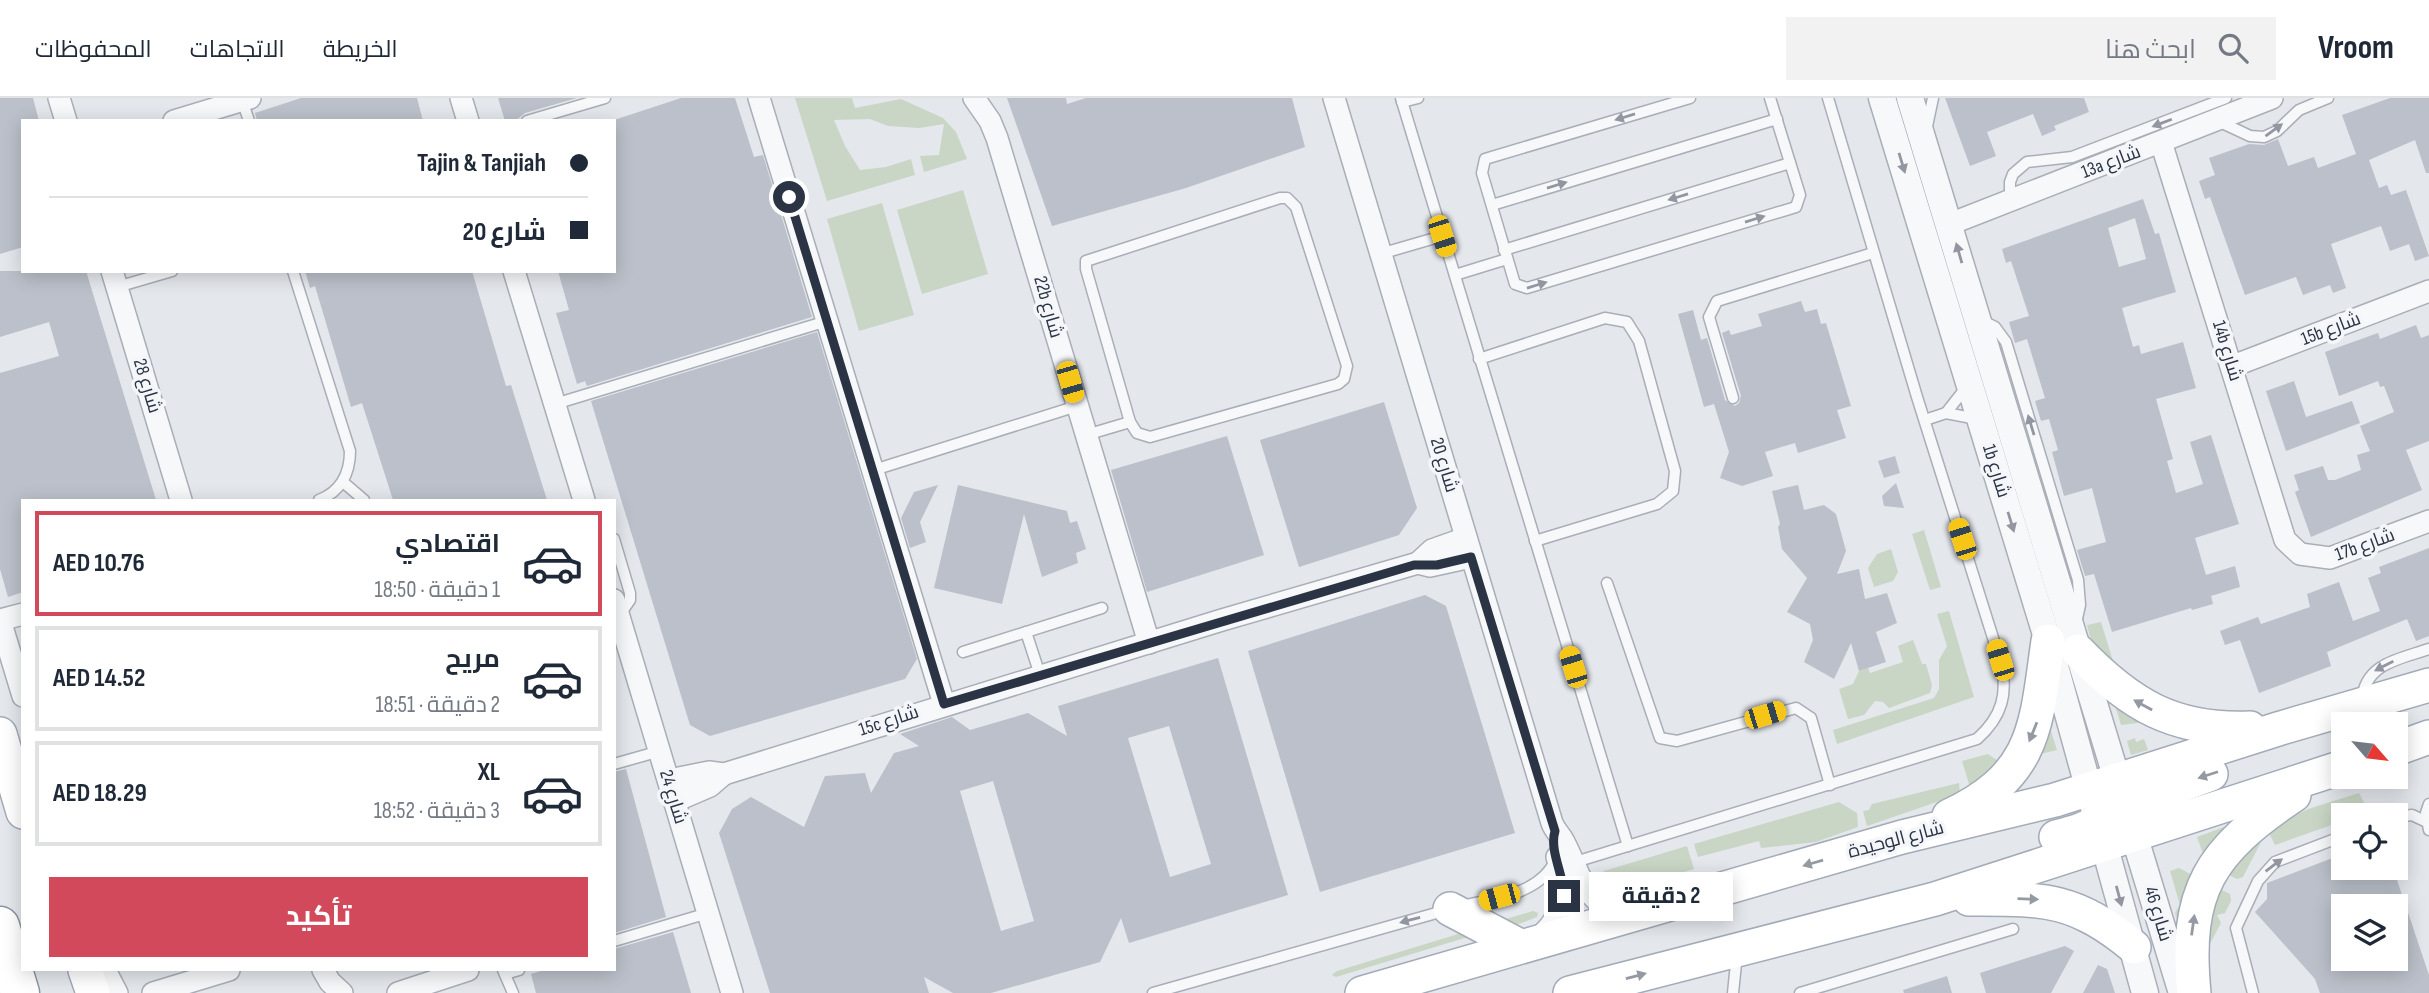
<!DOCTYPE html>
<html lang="ar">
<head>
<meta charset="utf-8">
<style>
  :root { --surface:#fff; --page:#f2f2f3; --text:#1f2937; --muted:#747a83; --line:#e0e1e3; --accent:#d1495b }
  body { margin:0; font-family:"Sofia Sans Condensed",Cairo,sans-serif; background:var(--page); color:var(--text); direction:rtl; height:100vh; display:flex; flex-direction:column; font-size:26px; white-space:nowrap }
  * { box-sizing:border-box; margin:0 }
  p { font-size:23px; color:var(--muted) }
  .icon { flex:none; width:38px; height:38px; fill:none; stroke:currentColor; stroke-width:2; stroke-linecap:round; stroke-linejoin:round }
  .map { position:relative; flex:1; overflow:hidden; direction:ltr }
  .drawer { position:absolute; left:21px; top:401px; width:595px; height:472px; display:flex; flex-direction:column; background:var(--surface); border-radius:0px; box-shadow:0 4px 18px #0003; direction:rtl }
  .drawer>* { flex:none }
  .top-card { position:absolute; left:21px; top:21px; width:595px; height:154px; border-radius:0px; box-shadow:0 4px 18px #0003; direction:rtl; display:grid; align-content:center; height:154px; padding:0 28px; background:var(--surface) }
  .needle { width:46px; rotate:118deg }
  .buttons { position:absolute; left:2331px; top:614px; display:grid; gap:14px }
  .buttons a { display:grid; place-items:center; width:77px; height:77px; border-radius:0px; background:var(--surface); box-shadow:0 4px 18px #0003; font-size:35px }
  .end { position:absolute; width:32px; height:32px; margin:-16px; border:9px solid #2b3445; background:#fff; box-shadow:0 0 0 4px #fff }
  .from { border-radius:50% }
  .bubble { position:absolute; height:49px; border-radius:0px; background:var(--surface); box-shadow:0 4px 18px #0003; font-size:23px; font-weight:700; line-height:49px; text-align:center; direction:rtl }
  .car { position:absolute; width:21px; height:42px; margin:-21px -10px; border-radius:9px; box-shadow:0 0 5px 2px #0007; background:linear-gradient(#f5c518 24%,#345 0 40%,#f5c518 0 76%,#345 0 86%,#f5c518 0) }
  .top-card b { display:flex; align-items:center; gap:24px; height:66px; font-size:26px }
  .top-card b+b { border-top:2px solid var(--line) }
  .top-card i { width:18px; height:18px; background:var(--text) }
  ul { padding:12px 0 0; list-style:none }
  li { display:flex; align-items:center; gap:21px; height:105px; margin:0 14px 10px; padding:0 14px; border:4px solid var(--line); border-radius:0px }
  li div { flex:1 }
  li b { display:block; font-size:26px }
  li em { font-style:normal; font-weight:700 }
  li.active { border-color:var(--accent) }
  li>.icon { width:63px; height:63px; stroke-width:1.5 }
  .cta { display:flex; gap:14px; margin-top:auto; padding:14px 28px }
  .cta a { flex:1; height:80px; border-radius:0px; background:var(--accent); color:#fff; font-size:28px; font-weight:700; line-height:80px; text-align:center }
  header { display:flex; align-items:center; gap:42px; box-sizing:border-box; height:98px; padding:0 35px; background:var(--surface); border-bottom:2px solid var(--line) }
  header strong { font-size:33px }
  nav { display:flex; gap:38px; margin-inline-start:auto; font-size:24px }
  .search { width:490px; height:63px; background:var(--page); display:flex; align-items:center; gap:18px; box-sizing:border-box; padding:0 24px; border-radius:0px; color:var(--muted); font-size:26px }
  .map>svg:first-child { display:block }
  .green { fill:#c9d6c5 }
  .building { fill:#bbc0ca; fill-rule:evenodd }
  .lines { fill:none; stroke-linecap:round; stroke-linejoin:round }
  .service-casing { stroke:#a9aeb7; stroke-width:13 }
  .minor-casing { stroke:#a9aeb7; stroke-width:24 }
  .tertiary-casing { stroke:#a9aeb7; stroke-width:29 }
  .primary-casing { stroke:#a3abb8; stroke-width:36 }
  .motorway-casing { stroke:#8b94a3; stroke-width:41 }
  .service { stroke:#f7f8fa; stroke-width:10 }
  .minor { stroke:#f7f8fa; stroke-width:21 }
  .tertiary { stroke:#f7f8fa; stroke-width:26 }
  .primary { stroke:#fff; stroke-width:33 }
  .motorway { stroke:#fff; stroke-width:38 }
  .oneway { fill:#9196a0 }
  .oneway2 { fill:#959aa2 }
  .route { stroke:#2b3445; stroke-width:9 }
  .labels { text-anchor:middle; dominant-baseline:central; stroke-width:7; stroke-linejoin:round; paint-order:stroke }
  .street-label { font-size:19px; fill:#2b3445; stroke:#f4f6f9 }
</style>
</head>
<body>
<header>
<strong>Vroom</strong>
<div class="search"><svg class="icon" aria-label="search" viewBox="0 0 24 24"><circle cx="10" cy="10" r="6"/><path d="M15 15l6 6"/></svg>ابحث هنا</div>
<nav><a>الخريطة</a><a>الاتجاهات</a><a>المحفوظات</a></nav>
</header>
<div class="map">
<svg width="2429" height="895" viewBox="0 0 2429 895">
  <rect width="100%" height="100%" fill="#e4e7ec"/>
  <g class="green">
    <polygon points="795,0 852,0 855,10 901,1 943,20 956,34 967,61 924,74 920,58 939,57 944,26 919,30 888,28 870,21 834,22 845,48 860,72 886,69 911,61 915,77 827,103"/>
    <polygon points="963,92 988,176 922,196 897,112"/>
    <polygon points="882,105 914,217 859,233 827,121"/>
    <polygon points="1924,432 1941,489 1930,492 1912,436"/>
    <polygon points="1891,451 1898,474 1893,483 1874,489 1868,470 1877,456"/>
    <polygon points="1949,513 1974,599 1837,646 1833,632 1934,600 1939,591 1939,562 1947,548 1937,516"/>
    <path d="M2101,524l16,52 41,20 -2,5c-34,-16 -61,-35 -69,-74z"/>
    <polygon points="1913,542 1922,566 1926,566 1932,587 1930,595 1889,610 1883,604 1875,603 1864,617 1848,621 1839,591 1853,586 1859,573 1868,570 1870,575 1903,564 1898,548"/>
    <polygon points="2114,604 2146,624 2121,627"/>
    <polygon points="2049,627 2057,652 2036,657"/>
    <polygon points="2135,640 2136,644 2144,641 2148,652 2131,657 2127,643"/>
    <polygon points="1988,656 2001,665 1970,689 1962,663"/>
    <polygon points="1959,685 1960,696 1867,728 1863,713 1869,712 1872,706"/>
    <polygon points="2359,695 2369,714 2343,718 2343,723 2275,747 2267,731 2308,711"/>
    <polygon points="1839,704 1857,715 1858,729 1816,744 1761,750 1759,743 1698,759 1694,746"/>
    <polygon points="2232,726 2205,761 2197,739"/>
    <polygon points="2255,734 2261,744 2243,779 2237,781 2220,773"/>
    <polygon points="1687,748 1694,771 1644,786 1646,793 1619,796 1598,784 1599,777 1604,773"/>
    <polygon points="2179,770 2196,779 2180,833 2175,815 2180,807 2170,773"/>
    <polygon points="2212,787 2230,796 2231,803 2225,815 2217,817 2221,825 2207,851"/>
    <polygon points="1533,813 1538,815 1537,819 1508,830 1499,823"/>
    <polygon points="1468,833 1468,839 1336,879 1332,877 1337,873"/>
  </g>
  <g class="building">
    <polygon points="0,0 33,0 39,23 23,23 23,149 0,156"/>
    <polygon points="301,0 417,0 423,23 257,23 255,15"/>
    <polygon points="498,0 577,0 525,15 515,23 505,23"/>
    <polygon points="681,0 735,0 754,59 763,57 812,219 587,288 585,283 577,286 556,215 569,212 558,173 614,173 614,22"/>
    <polygon points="1007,0 1066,0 1067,6 1086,0 1292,0 1305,49 1186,90 1052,128"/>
    <polygon points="1945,0 2084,0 2089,14 2054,28 2056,32 2042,38 2033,16 1987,34 1996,58 1970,68"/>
    <polygon points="2390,0 2429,0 2429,75 2426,75 2415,42 2369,62 2379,90 2387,87 2391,97 2406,92 2429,158 2415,163 2409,146 2390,153 2381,128 2331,146 2346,190 2333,195 2330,187 2303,197 2296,179 2245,197 2210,99 2205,101 2199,83 2215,77 2209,60 2249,46 2264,47 2278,41 2288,68 2314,59 2318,70 2356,56 2342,17"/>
    <path d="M2143,101l12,35 4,-1 17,59 -54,16 11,39 6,-2 2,9 42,-12 13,46 -40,11 17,60 -6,2 9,32 27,-9 -13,-42 21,-7 28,89 -44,14 11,37 29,-9 5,21 -29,9 2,8 -21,6 -1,-2 -79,24 -18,-58 -9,2 -8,-26 29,-8 -14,-54 -28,8 -12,-44 6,-2 -9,-31 -8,2 -6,-20 10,-3 -18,-59 -12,4 -6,-21 20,-6 -18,-55 -5,2 -4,-14zM2135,120l11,41 -27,8 -11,-39z"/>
    <polygon points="0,173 86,173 156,402 23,402 23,494 8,499 0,471 0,275 59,258 49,224 0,239"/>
    <polygon points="305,173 472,173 506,288 511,287 547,402 393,402 362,305 351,309 315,188 310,190"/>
    <polygon points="1801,203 1805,214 1817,211 1821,226 1826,225 1851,308 1837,312 1846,340 1798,355 1795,345 1765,354 1773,378 1742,388 1720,380 1729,354 1714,306 1704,309 1678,216 1693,212 1701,242 1707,240 1725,302 1735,308 1739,305 1741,298 1722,235 1729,232 1731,237 1762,228 1758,216"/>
    <polygon points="2416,227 2421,240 2429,237 2429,343 2406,352 2422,392 2311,439 2295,394 2299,392 2294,377 2323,368 2328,382 2335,382 2361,372 2357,357 2370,353 2360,328 2394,314 2384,288 2380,289 2378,283 2339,298 2325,254 2378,235 2380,241"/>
    <polygon points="817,234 917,561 905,581 710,638 690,627 591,303"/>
    <polygon points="2294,283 2306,319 2352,303 2360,325 2286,353 2266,293"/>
    <polygon points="1384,304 1417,410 1399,437 1299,469 1260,342"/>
    <polygon points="1227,338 1264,457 1147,494 1111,372"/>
    <polygon points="1895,358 1900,375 1884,380 1878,363"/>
    <polygon points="1896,385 1904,410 1884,408 1882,398"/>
    <polygon points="938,387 920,424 926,444 910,450 901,420 914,394"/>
    <polygon points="958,387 1067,413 1070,425 1077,423 1086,451 1076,455 1078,465 1042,479 1024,416 1002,506 934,490"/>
    <polygon points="1798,387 1804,412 1824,407 1836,416 1846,453 1837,476 1859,471 1865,501 1887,495 1897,525 1876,534 1886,564 1859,573 1851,545 1834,581 1804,564 1813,542 1810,526 1787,514 1807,480 1782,451 1778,429 1780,426 1772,393"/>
    <polygon points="2429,450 2429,538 2416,543 2407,521 2327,554 2331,568 2259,595 2240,542 2225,547 2220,533 2258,519 2261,526 2310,509 2307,496 2339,484 2353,523 2380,513 2368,480 2381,475 2379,469"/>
    <polygon points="1425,497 1446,508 1515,735 1320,794 1248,553"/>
    <path d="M1218,560l70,237 -159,48 -8,-25 -21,44 -109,31h-38l-29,-16 5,16h-159l-51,-160 13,-24 19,-12 53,30 21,-51 40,-3 6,20 23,-40 25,-7 -19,-12 52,-17 18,13 58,-17 39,23 -9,-30zM1169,628l42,138 -41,13 -42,-139zM993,683l41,140 -33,10 -41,-140z"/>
    <polygon points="626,671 666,819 614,835 614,674"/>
    <path d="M2343,756v14h50l36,107v18h-109l-5,-14 -60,-67 12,-13v-16zM2343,808h53v53h-53z"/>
    <polygon points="673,834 691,895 536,895 531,876 544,872 614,872 614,851"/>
    <polygon points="2065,848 2074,853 2051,895 1986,895 1980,875"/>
    <polygon points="2098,867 2107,871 2115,895 2083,895"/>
    <polygon points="1947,878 1952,895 1904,895 1903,892"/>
  </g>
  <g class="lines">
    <defs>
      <g id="service">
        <polyline points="1401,0 1628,748"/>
        <polyline points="1690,0 1485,61 1482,75 1515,186 1527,190 1796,109 1800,97 1770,0"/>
        <polyline points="242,2 249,23"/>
        <polyline points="1402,4 1418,0"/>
        <polyline points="527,23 605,0"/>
        <polyline points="2218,23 2250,38 2264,39 2277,33 2299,12 2328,0"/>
        <polyline points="1926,33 1933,0"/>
        <polygon points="1280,100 1287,100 1296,109 1347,268 1344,281 1338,286 1150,339 1137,335 1130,324 1086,171 1086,163"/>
        <polyline points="2010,103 2010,84 2013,76 2027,64 2072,59 2226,0"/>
        <polyline points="1492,107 1777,21"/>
        <polyline points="1504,152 1790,65"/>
        <polyline points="1380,156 1442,138"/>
        <path d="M293,173l57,180c0,23 -10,41 -31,49"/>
        <polyline points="1455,177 1507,161"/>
        <polyline points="117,189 172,173"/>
        <polyline points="1981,222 1995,229 2006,244 2078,482 2080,507 2076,525"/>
        <polyline points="1479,261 1605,220 1627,224 1639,243 1675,373 1673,393 1657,406 1535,443"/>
        <polyline points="1733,300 1709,219 1717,203 1873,155"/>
        <polyline points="555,306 827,223"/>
        <polyline points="1946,315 1968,287"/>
        <polyline points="1925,322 1946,315 1977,321"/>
        <polyline points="1086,337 1130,324"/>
        <polyline points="874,372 1077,308"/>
        <polyline points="343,384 364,402"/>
        <polyline points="614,441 630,495 630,502 619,518"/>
        <polyline points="1607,485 1660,640 1677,643 1796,610 1811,620 1830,687"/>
        <polyline points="1026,534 1040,577"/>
        <polyline points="963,554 1102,510"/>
        <path d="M2362,602c3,-37 38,-41 67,-51"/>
        <polyline points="614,666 660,653"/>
        <polyline points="2429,706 2426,715 2429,732"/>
        <polyline points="2396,719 2412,717 2427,724"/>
        <path d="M1572,765l405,-124c25,-22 32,-46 23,-79l-83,-263 -89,-299"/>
        <path d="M1462,808c34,-8 79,-12 94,-47"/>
        <polyline points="614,843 708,815"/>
        <polyline points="503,872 513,895"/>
        <polyline points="505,876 519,872"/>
        <polyline points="1153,895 1447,812"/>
        <polyline points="1733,895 1737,856"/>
        <polyline points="1800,895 2013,831"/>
        <polyline points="2253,895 2236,830 2258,783 2275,764 2343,738"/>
      </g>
      <g id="minor">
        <polyline points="59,0 66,23"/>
        <polyline points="461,0 468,23"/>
        <polyline points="759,0 944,606"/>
        <polyline points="974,0 990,23 997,40 1149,545"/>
        <path d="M1334,0l218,725c3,8 8,11 12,19 19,37 17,57 61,75"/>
        <polyline points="174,23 250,0"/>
        <polyline points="2161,44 2285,442 2300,456 2330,460 2429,423"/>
        <polyline points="1950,126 2272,0"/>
        <polyline points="112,173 181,402"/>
        <polyline points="514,173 584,402"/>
        <polyline points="2233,268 2429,193"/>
        <polyline points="1418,465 1432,452 1466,440"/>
        <polyline points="614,502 732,895"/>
        <polyline points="23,516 0,522 23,598"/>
        <polyline points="669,682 709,674 724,676 1222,522 1418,465 1430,468 1471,459"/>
        <polyline points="675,703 710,688 724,676"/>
        <path d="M1535,842c30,-21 32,-50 22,-83"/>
        <polyline points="105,872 117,895"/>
        <polyline points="323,872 330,884 342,895"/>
        <polyline points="153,895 229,872"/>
        <polyline points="398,895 468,872"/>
      </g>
      <g id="tertiary">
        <polyline points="1882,0 2048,543 2145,895"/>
        <polyline points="1910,0 2182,895"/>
      </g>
      <g id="primary">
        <path d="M2078,553c52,54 96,80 172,77"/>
        <polyline points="0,636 23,714"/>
        <polyline points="2396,651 2429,639"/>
        <path d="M1949,718c88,-41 87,-91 99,-175"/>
        <polyline points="2106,733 2114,716 2125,708 2211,676"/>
        <path d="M2056,739c41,-11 52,-15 61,-57"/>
        <path d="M1969,801c75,0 104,-2 165,48"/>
        <polyline points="1450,811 1520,848"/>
        <polyline points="85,872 93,895"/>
        <polyline points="1362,895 1902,739 2055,702 2281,630 2429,587"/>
        <polyline points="1570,895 1935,801 2343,669"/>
        <path d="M2194,895c-10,-103 16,-142 100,-198"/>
      </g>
      <polyline id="motorway" points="0,828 20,895"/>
    </defs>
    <use href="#service" class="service-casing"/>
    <use href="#minor" class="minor-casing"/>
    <use href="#tertiary" class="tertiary-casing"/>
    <use href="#primary" class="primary-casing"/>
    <use href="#motorway" class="motorway-casing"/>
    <use href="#service" class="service"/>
    <use href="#minor" class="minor"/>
    <use href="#tertiary" class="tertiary"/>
    <use href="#primary" class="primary"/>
    <use href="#motorway" class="motorway"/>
  </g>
  <defs><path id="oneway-solid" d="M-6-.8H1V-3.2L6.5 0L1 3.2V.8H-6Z" transform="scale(1.75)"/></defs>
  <g class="oneway">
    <use href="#oneway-solid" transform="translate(1625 19) rotate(163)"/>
    <use href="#oneway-solid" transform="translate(2162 25) rotate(159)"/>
    <use href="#oneway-solid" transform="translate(2274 32) rotate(-36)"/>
    <use href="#oneway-solid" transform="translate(1902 65) rotate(73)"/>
    <use href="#oneway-solid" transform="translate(1557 87) rotate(-17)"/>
    <use href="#oneway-solid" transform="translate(1678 99) rotate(163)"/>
    <use href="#oneway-solid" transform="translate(1755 121) rotate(-17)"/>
    <use href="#oneway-solid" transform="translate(1959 155) rotate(-106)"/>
    <use href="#oneway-solid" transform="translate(1537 187) rotate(-17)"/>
    <use href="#oneway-solid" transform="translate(2031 327) rotate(-107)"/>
    <use href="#oneway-solid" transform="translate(2011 424) rotate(73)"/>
    <use href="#oneway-solid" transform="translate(2384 568) rotate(153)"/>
    <use href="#oneway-solid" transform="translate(2274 767) rotate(-37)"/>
    <use href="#oneway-solid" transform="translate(2119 798) rotate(75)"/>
    <use href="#oneway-solid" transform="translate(1410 822) rotate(165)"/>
  </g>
  <g class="oneway2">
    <use href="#oneway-solid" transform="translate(2143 607) rotate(-151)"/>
    <use href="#oneway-solid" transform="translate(2033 634) rotate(112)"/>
    <use href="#oneway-solid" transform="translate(2208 677) rotate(162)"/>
    <use href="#oneway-solid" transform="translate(1813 765) rotate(164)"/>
    <use href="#oneway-solid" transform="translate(2028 801) rotate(2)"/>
    <use href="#oneway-solid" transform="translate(2193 827) rotate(-82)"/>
    <use href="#oneway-solid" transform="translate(1636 878) rotate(-15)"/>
  </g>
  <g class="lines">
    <path class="route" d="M789,99l155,507 470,-139h23l34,-8 84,274c-6,20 9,44 9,65"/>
  </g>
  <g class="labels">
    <g class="street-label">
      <text transform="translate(2111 64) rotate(-21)">13a شارع</text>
      <text transform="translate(1048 209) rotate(74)">22b شارع</text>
      <text transform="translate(2331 231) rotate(-21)">15b شارع</text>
      <text transform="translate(2227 253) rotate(73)">14b شارع</text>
      <text transform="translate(147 288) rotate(73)">شارع 28</text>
      <text transform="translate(1444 367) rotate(73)">شارع 20</text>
      <text transform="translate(1996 373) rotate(73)">1b شارع</text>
      <text transform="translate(2365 447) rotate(-20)">17b شارع</text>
      <text transform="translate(889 623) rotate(-18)">15c شارع</text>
      <text transform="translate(673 699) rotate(73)">شارع 24</text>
      <text transform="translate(1896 742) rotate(-15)">شارع الوحيدة</text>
      <text transform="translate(2158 816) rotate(73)">شارع 46</text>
    </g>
  </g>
</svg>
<div class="buttons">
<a><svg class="needle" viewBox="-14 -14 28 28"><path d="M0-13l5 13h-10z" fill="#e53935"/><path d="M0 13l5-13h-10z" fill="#747a83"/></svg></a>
<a><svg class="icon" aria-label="locate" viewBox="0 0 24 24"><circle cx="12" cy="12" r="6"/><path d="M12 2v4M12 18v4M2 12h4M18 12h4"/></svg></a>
<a><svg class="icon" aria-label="layers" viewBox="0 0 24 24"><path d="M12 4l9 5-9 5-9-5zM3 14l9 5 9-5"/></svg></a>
</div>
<i class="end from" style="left:789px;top:99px"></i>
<i class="end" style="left:1564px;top:798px"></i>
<div class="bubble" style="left:1589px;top:774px;width:144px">2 دقيقة</div>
<i class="car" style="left:1442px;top:138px;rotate:162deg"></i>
<i class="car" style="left:1070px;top:284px;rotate:164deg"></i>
<i class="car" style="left:1962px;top:441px;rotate:342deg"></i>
<i class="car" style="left:2000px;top:562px;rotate:343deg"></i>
<i class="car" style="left:1573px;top:569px;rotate:343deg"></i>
<i class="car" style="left:1765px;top:617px;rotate:73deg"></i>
<i class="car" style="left:1499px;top:799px;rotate:255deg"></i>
<div class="top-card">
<b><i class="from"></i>Tajin &amp; Tanjiah</b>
<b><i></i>شارع 20</b>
</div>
<section class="drawer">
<ul>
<li class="active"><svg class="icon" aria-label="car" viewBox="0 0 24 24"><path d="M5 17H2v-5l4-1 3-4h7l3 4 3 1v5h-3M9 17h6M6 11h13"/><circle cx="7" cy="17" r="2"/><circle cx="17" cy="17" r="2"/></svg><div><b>اقتصادي</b><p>1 دقيقة · 18:50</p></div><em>AED 10.76</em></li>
<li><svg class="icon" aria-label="car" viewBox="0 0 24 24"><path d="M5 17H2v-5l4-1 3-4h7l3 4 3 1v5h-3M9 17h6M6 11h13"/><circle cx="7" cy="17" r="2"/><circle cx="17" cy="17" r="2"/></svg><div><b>مريح</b><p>2 دقيقة · 18:51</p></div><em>AED 14.52</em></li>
<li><svg class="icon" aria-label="car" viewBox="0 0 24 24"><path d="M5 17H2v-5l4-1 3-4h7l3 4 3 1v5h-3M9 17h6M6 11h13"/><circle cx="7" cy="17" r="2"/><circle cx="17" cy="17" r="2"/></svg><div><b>XL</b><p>3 دقيقة · 18:52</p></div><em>AED 18.29</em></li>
</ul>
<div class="cta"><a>تأكيد</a></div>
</section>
</div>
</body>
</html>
